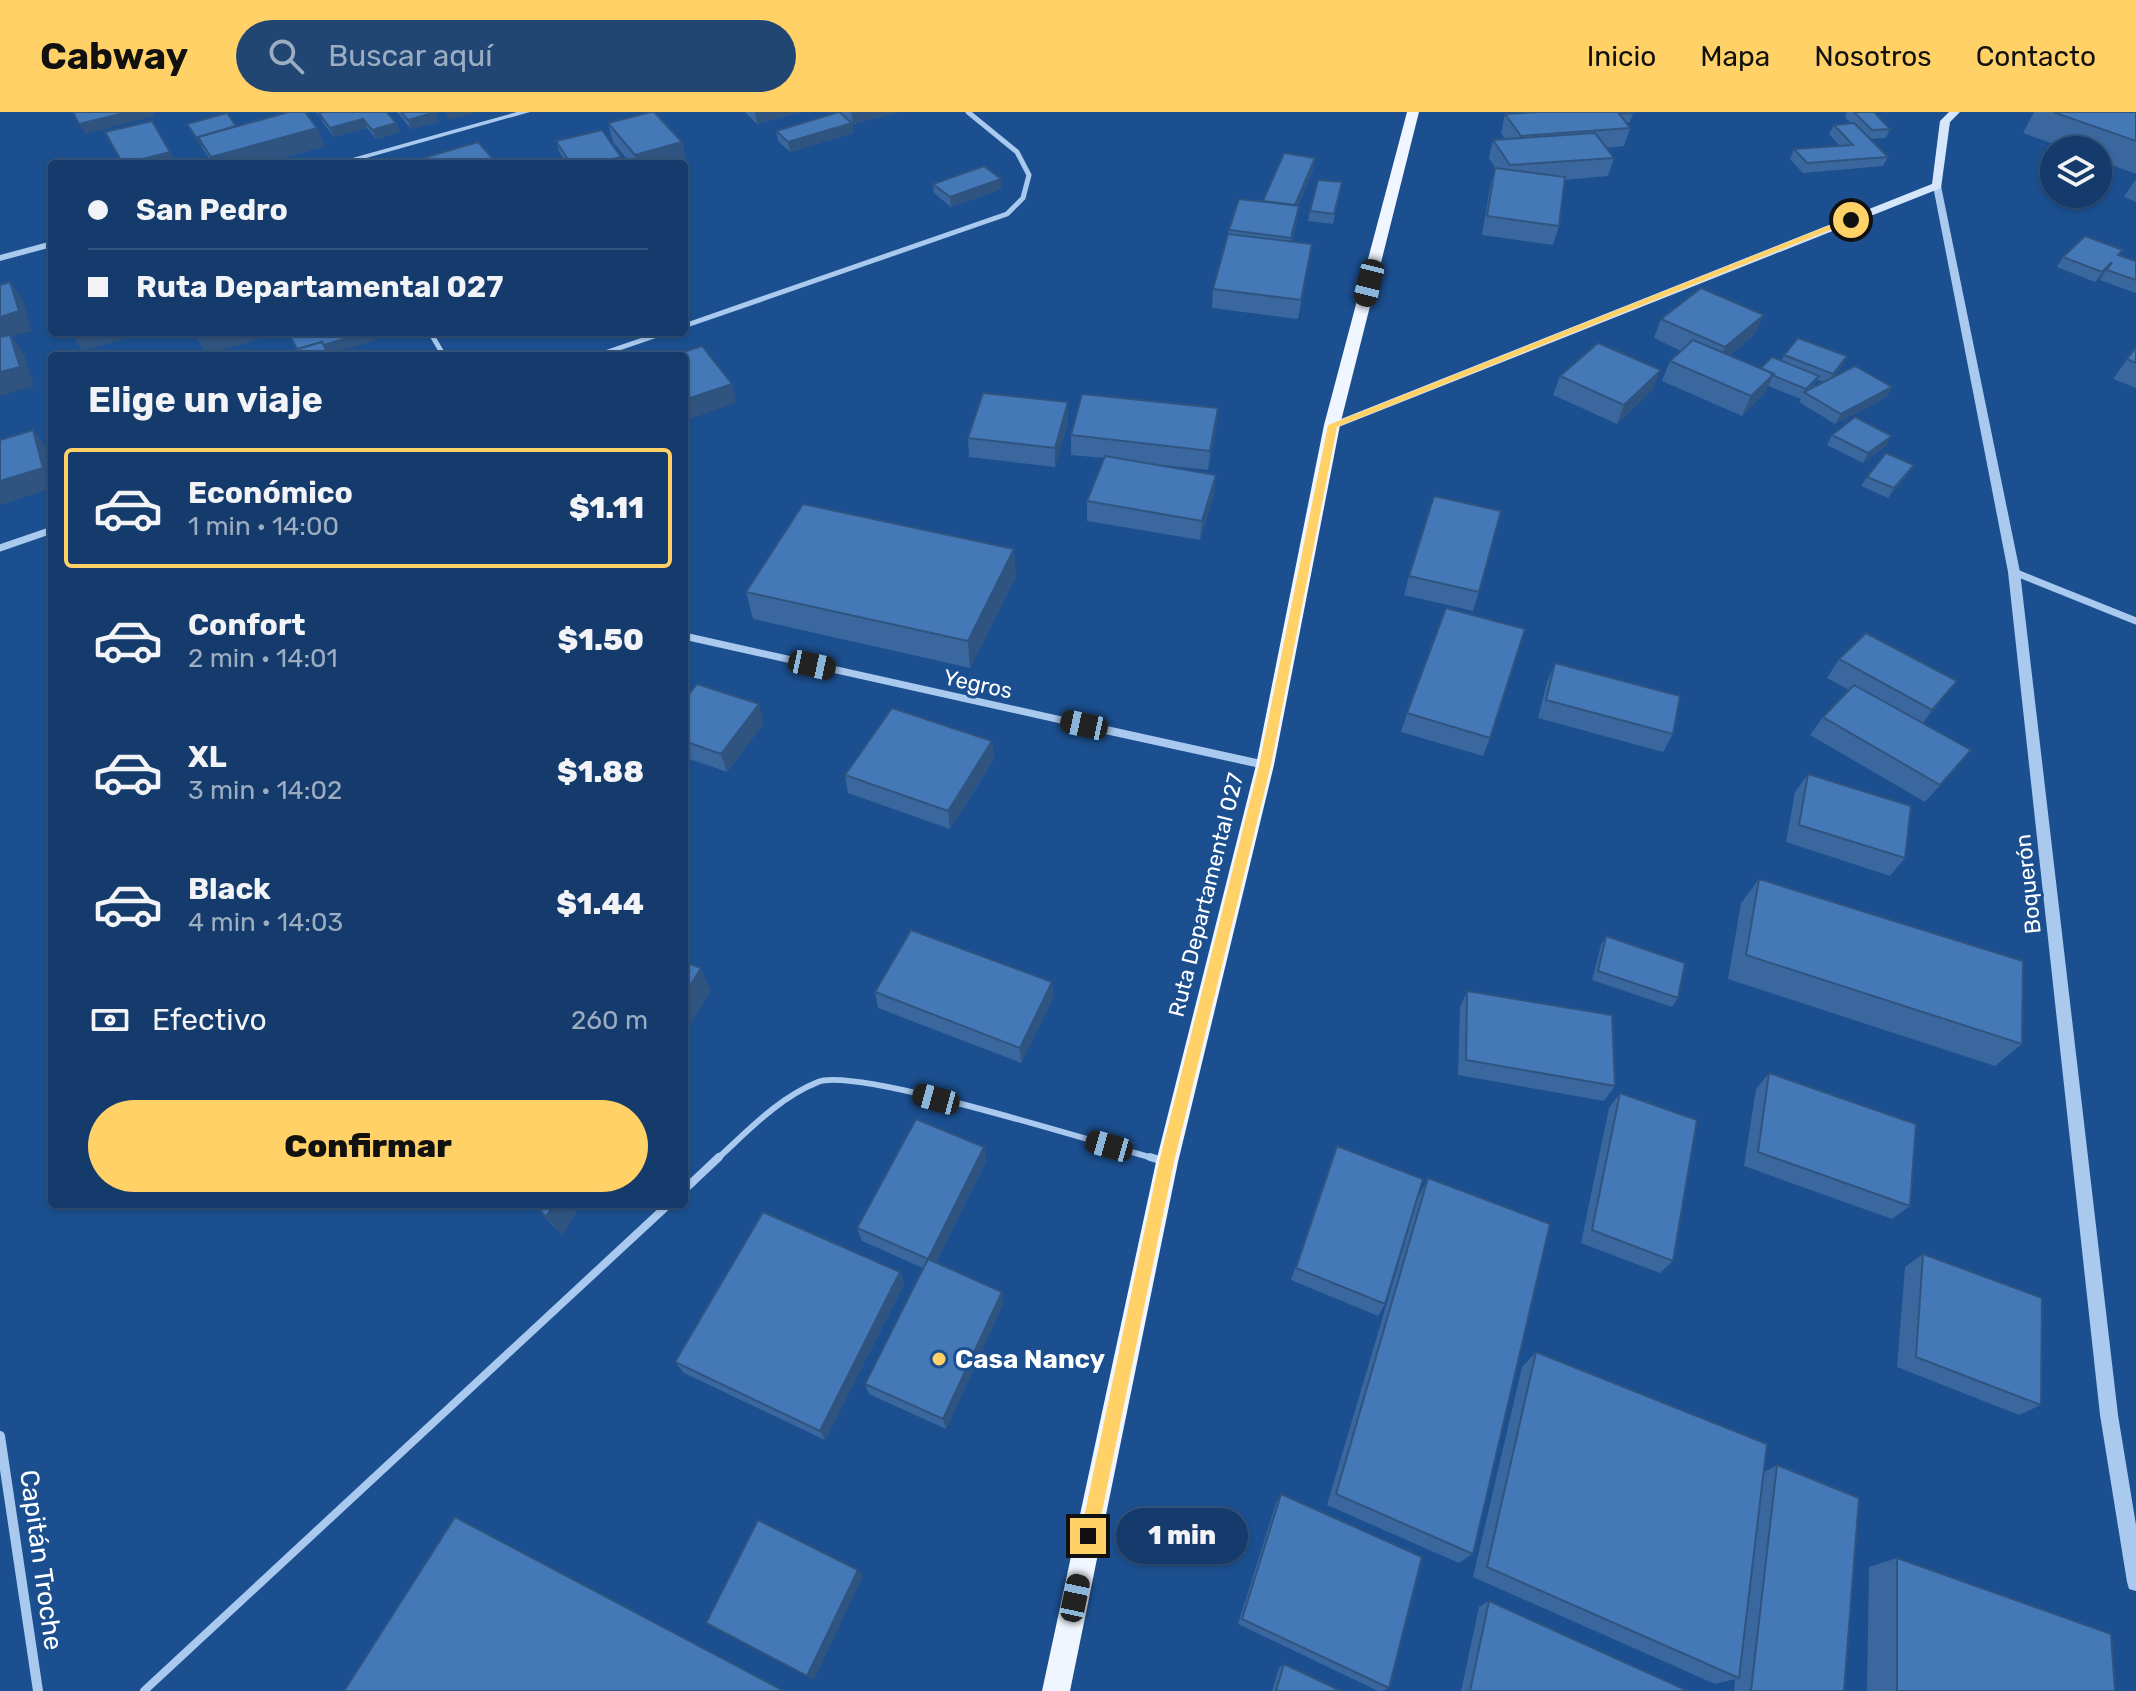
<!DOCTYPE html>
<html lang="es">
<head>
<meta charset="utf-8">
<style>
  :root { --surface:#143b6b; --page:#214673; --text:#f1f3f6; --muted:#9dadc1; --line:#33557e; --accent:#ffd166 }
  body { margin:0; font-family:Rubik,sans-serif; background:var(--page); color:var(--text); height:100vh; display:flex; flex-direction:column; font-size:30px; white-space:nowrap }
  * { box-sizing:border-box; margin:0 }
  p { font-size:26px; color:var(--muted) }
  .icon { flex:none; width:44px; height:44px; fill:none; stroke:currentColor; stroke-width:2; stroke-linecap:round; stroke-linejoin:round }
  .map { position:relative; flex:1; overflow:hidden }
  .details { position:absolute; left:48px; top:240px; width:640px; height:856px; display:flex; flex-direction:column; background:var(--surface); border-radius:8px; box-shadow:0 2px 6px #0004,0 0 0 2px var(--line) }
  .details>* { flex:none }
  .top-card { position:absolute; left:48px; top:48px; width:640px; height:176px; border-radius:8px; box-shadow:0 2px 6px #0004,0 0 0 2px var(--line); display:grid; align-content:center; height:176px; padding:0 40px; background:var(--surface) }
  .controls { position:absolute; left:2040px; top:24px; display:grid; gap:16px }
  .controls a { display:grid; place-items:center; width:72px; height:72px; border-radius:50%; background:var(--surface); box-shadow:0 2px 6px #0004,0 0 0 2px var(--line); font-size:40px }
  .end { position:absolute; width:36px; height:36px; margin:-18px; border:10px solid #ffd166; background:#111; box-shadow:0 0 0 4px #111 }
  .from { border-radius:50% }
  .bubble { position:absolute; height:56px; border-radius:28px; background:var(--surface); box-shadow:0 2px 6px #0004,0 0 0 2px var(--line); font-size:26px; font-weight:800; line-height:56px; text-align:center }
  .car { position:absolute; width:24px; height:48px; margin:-24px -12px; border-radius:10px; box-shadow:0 0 6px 2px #0007; background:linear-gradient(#222 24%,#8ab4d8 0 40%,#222 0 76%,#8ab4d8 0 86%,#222 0) }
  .top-card b { display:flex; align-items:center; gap:28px; height:76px; font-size:30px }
  .top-card b+b { border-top:2px solid var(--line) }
  .top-card i { width:20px; height:20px; background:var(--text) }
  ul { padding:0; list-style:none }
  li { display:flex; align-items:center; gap:24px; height:120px; margin:0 16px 12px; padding:0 24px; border:4px solid transparent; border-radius:8px }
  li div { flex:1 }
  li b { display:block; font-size:30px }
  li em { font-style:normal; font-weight:800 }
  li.current { border-color:var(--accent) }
  li>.icon { width:72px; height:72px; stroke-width:1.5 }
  h2 { padding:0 40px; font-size:36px; line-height:96px }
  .pay { display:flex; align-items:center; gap:20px; height:88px; padding:0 40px; font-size:30px }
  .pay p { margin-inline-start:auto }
  .button { display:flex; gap:16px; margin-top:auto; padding:16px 40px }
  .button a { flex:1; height:92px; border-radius:48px; background:var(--accent); color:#111; font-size:32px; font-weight:800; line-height:92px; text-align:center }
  header { display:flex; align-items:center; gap:48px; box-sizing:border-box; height:112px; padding:0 40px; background:var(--accent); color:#111 }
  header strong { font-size:38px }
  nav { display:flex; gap:44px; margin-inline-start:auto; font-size:28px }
  .search { width:560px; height:72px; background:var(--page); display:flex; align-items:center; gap:20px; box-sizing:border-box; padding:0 28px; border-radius:44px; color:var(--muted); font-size:30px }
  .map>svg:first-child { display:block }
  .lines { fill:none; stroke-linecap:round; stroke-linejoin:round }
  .service-far1 { stroke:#a9c9ee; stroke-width:6 }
  .service { stroke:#a9c9ee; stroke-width:8 }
  .minor-far3 { stroke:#a9c9ee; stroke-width:5 }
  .minor-far2 { stroke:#a9c9ee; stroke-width:7 }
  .minor-far1 { stroke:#a9c9ee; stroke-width:8 }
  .minor { stroke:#a9c9ee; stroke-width:10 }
  .tertiary { fill:#a9c9ee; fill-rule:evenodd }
  .secondary { fill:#d6e6fa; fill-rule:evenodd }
  .primary { fill:#f0f6ff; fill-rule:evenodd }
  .wall { fill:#3a679d; fill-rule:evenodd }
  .shaded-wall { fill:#305480 }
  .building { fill:#4478b7; stroke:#305480; stroke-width:2 }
  .route { fill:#ffd166 }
  .poi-dot { fill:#ffd166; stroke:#1b4f8f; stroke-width:3 }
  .labels { text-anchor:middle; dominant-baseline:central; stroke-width:6; stroke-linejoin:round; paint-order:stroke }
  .street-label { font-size:22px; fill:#fff; stroke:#1b4f8f }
  .near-poi-label { font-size:26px; font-weight:bold; fill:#fff; stroke:#1b4f8f; text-anchor:start }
  .near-street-label { font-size:26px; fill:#fff; stroke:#1b4f8f }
</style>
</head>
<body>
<header>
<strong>Cabway</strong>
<div class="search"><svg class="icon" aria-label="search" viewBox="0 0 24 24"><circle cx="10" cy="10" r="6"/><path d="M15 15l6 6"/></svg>Buscar aquí</div>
<nav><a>Inicio</a><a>Mapa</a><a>Nosotros</a><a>Contacto</a></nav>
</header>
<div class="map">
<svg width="2136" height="1579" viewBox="0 0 2136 1579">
  <rect width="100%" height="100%" fill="#1b4f8f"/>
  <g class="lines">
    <path class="service-far1" d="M717,1047c31,-28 61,-61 101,-77 38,-16 285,63 339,77"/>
    <g class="service">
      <polyline points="1150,1045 1163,1049"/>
      <polyline points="684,1078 719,1045"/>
      <polyline points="144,1579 669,1092"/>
    </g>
    <g class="minor-far3">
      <polyline points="684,214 1007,102 1023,86 1029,63 1017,40 968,0"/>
      <polyline points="430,220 444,244"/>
      <polyline points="596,244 666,220"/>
    </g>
    <g class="minor-far2">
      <polyline points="0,436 52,418"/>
      <polyline points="2014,460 2136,509"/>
      <polyline points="684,524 1115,620"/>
    </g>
    <polyline class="minor-far1" points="1106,618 1265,653"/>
    <polyline class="minor" points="0,1324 38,1579"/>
    <g class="tertiary">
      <polygon points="517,0 530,0 345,52 331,52"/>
      <polygon points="1937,71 1941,74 2020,460 2118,1303 2136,1413 2136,1479 2129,1477 2127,1470 2100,1303 2008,460 1933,74"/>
      <polygon points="52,129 52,135 0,149 0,143"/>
    </g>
    <polygon class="secondary" points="1949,0 1960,0 1950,10 1941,76 1336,316 1332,317 1326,313 1932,72 1940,9"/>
    <polygon class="primary" points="1407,0 1419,0 1340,313 1274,653 1178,1050 1070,1579 1042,1579 1156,1050 1256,653 1324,313"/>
  </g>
  <g class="wall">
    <polygon points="316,0 387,0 396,11 400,20 376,27 367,16 334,25 323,11 320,3 319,4"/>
    <polygon points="397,0 436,0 439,10 411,17"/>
    <polygon points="745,0 801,0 757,12"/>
    <polygon points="841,0 899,0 853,12"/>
    <polygon points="1847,0 1874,0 1890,17 1886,26 1870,27 1888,45 1883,54 1803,61 1790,47 1794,37 1840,34 1829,22 1834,13 1852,12 1845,5"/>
    <polygon points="2034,0 2136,0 2136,62 2098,48 2098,38 2070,38 2023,21"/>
    <polygon points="1633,1 1630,10 1626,11 1630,16 1624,34 1606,36 1614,46 1608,64 1564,68 1559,114 1553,133 1482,123 1490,75 1495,56 1489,46 1493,28 1505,27 1501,21 1505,2"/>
    <polygon points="608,11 682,30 686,49 674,52 631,52 613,30"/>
    <polygon points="852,11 853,21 790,40 778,29 776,19"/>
    <polygon points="187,12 236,14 317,16 325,34 262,52 213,52 192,21"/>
    <polygon points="556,29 621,45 623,52 567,52 559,39"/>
    <polygon points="1314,55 1298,94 1296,113 1292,129 1312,132 1298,207 1212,196 1213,177 1229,118 1263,89"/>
    <polygon points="1001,67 1001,77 951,95 934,81 933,72"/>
    <polygon points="2136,67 2136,90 2124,85"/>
    <polygon points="1342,70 1333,112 1308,109 1310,99"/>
    <polygon points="2123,138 2119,144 2136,149 2136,181 2100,168 2105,160 2095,170 2057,155 2063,145"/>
    <path d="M1661,207l94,15 -25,21 31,13 21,-8 2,-5 63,1 -5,10 -9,11 59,10 -5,10 -52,27 -36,-22 2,-3 -33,-13 -3,7 -23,23 -80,-35 8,-20 11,-10 -27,-13zM1817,268l7,2 -14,7 4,-4z"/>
    <polygon points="2136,235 2136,276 2113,267"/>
    <polygon points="1560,264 1653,277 1617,312 1553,283"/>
    <polygon points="1218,296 1216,316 1208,358 1144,351 1216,363 1214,382 1200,428 1087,409 1087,389 1104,346 1071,343 1071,323"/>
    <polygon points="1068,310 1055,355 969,345 968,326"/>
    <polygon points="1832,323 1886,334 1863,351 1827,333"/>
    <polygon points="1914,353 1908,362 1888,386 1861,374 1867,365"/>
    <polygon points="1016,464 970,556 753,507 746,480"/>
    <polygon points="1409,464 1479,480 1473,499 1404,483"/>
    <polygon points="1839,547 1957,569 1923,611 1956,656 1925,690 1810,623 1823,605 1849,578 1827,566"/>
    <polygon points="1555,551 1673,622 1663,640 1538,606 1547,570"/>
    <polygon points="684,588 764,611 727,660 684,645"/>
    <polygon points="1407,601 1490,626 1483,644 1401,620"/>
    <polygon points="992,629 994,647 950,717 848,681 845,663"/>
    <polygon points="1808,662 1905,746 1890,764 1786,730 1795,680"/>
    <polygon points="1759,767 2022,932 1995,954 1728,867 1741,791"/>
    <polygon points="1606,824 1678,886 1672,895 1592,868 1601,833"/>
    <polygon points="1052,870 1053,886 1021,951 878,896 875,880"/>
    <polygon points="1467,879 1615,974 1604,989 1458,963 1460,895"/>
    <polygon points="1769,961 1910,1094 1892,1107 1744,1054 1756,977"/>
    <polygon points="1620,981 1673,1149 1660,1161 1581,1131 1609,996"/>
    <polygon points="1337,1034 1385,1192 1378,1204 1291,1168"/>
    <polygon points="984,1035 986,1049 936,1150 1002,1180 1003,1192 946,1317 869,1282 865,1272 923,1156 862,1129 857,1116"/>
    <polygon points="1428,1066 1473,1442 1459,1451 1327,1393 1418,1086"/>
    <polygon points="533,1092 581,1092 562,1123"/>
    <polygon points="1923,1142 2041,1293 2019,1303 1897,1255 1905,1155"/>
    <polygon points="900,1160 904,1172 825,1328 684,1261 675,1250"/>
    <polygon points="1536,1240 1764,1360 1777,1353 1844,1579 1734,1579 1735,1567 1715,1572 1473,1465 1522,1255"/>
    <polygon points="1281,1382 1389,1576 1383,1579 1378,1579 1238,1512 1276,1391"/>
    <polygon points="1897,1446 2115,1579 1867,1579 1869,1455"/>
    <polygon points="1489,1489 1688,1579 1461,1579 1479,1495"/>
    <polygon points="1284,1552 1341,1579 1272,1579 1279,1556"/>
  </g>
  <g class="shaded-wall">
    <polygon points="128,0 153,0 155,4 85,22 79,12"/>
    <polygon points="436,0 439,10 411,17 408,8"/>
    <polygon points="446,0 474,0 475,1 449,8"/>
    <polygon points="755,0 801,0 757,12"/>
    <polygon points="851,0 899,0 853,12"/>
    <polygon points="363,7 367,16 334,25 330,16"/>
    <polygon points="396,11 400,20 376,27 372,18"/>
    <polygon points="852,11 853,21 790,40 788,30"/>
    <polygon points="317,16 325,34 262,52 214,52 211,45"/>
    <polygon points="682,30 686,49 674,52 637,52 635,43"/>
    <polygon points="170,40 177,52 125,52"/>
    <polygon points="621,45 623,52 593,52"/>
    <polygon points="1315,46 1314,55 1292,107 1294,97"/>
    <polygon points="493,47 495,52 478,52"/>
    <polygon points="1001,67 1001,77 951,95 950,85"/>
    <polygon points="1299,94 1296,113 1288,145 1291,126"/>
    <polygon points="2112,150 2105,160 2095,170 2102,160"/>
    <polygon points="10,170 23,189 32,219 12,224 24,242 34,274 0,284 0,205"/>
    <polygon points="1764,203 1755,222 1716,255 1725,235"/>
    <polygon points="70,220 146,220 146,221 82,239"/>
    <polygon points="207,220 284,220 206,243 195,223"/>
    <polygon points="366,220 372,220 376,228 324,244 298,240"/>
    <polygon points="1847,244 1842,254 1828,272 1833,262"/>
    <polygon points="1661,258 1653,277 1617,312 1624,293"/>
    <polygon points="1774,262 1765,281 1742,304 1751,284"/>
    <polygon points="1819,264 1814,273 1806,282 1805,281"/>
    <polygon points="732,272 736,291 684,309 684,288"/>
    <polygon points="1892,275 1887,285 1835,312 1841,302"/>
    <polygon points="1068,290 1068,310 1055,355 1055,336"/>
    <polygon points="1218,296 1216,316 1208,358 1210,339"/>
    <polygon points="33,318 47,337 52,355 52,376 0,393 0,369"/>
    <polygon points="1892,324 1886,334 1863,351 1868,341"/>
    <polygon points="1914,353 1908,362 1888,386 1894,376"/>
    <polygon points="1216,363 1214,382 1200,428 1202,409"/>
    <polygon points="1014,437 1016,464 970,556 968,529"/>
    <polygon points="1957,569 1942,588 1918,616 1932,598"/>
    <polygon points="759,592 764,611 727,660 721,642"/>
    <polygon points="992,629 994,647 950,717 948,699"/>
    <polygon points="701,856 711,879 684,923 684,884"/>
    <polygon points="1052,870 1053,886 1021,951 1020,936"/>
    <polygon points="984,1035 986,1049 931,1160 928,1147"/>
    <polygon points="554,1092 581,1092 562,1123 546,1105"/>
    <polygon points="900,1160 904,1172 825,1328 820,1319"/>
    <polygon points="1002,1180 1003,1192 946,1317 943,1307"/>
    <polygon points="858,1458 863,1464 814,1568 807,1564"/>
  </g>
  <g class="building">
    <polygon points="73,0 128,0 79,12"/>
    <polygon points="289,0 305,0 317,16 211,45 198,25"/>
    <polygon points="323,0 387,0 396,11 372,18 363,7 330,16 319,1"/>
    <polygon points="401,0 436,0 408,8"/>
    <polygon points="651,0 654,0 682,30 635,43 608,11"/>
    <polygon points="839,0 852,11 788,30 776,19"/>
    <polygon points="1538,0 1618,0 1630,16 1521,24 1505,2"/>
    <polygon points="1618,0 1632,0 1633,1 1619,2"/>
    <polygon points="1854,0 1874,0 1890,17 1872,18"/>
    <polygon points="2053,0 2136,0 2136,29"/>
    <polygon points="227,1 236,14 198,25 202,34 187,12"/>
    <polygon points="152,9 170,40 123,52 105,20"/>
    <polygon points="1854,11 1888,45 1807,51 1794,37 1853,33 1834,13"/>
    <polygon points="602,18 621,45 593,52 571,52 556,29"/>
    <polygon points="1595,21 1614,46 1510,53 1493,28"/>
    <polygon points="478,30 493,47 478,52 403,52"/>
    <polygon points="1284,41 1315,46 1295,93 1263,89"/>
    <polygon points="984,54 1001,67 950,85 933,72"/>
    <polygon points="1495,56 1565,65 1559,114 1487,104"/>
    <polygon points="1318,68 1342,70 1334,102 1310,99"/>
    <polygon points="1239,87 1299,94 1291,126 1229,118"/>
    <polygon points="1228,122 1312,132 1301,188 1213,177"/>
    <polygon points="2085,124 2123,138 2118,143 2136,149 2136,168 2107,158 2112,150 2102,160 2063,145"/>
    <polygon points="10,170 19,199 0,205 0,173"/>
    <polygon points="1701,176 1764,203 1725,235 1661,207"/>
    <polygon points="194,220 207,220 195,223"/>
    <polygon points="288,220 366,220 324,233 322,230 297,237"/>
    <polygon points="10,223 20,255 0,260 0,225"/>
    <polygon points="1798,226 1847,244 1833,262 1784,243"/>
    <polygon points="1693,228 1774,262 1751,284 1670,249"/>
    <polygon points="322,230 329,244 274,244"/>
    <polygon points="1598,231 1661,258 1624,293 1560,264"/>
    <polygon points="702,234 732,272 684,288 684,244 672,244"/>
    <polygon points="2136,235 2136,251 2127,247"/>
    <polygon points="1772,245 1819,264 1806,277 1772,263 1774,262 1761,256"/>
    <polygon points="1855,254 1892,275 1841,302 1804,280"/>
    <polygon points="983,281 1068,290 1055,336 968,326"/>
    <polygon points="1082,282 1218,296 1210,339 1071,323"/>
    <polygon points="1855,305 1892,324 1868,341 1832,323"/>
    <polygon points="33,318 43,356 0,369 0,328"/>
    <polygon points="1886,341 1914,353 1894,376 1867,365"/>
    <polygon points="1105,344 1216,363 1202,409 1087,389"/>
    <polygon points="1434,384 1501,399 1479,480 1409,464"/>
    <polygon points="803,392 1014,437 968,529 746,480"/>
    <polygon points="1446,496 1525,517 1490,626 1407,601"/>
    <polygon points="1866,521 1957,569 1932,598 1839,547"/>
    <polygon points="1555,551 1680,584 1673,622 1546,588"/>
    <polygon points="697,572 759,592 721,642 684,629 684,588"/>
    <polygon points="1854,573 1971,638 1940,673 1823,605"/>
    <polygon points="892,596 992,629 948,699 845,663"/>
    <polygon points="1808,662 1911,694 1905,746 1799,713"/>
    <polygon points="1759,767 2023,849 2022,932 1746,843"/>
    <polygon points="911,818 1052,870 1020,936 875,880"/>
    <polygon points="1606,824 1685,851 1678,886 1598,859"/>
    <polygon points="684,850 701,856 684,884"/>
    <polygon points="1467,879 1612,903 1615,974 1466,948"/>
    <polygon points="1769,961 1916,1012 1910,1094 1758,1040"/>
    <polygon points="1620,981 1697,1008 1673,1149 1592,1118"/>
    <polygon points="916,1007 984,1035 928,1147 857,1116"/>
    <polygon points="1337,1034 1423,1067 1385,1192 1296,1156"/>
    <polygon points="1428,1066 1550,1112 1473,1442 1336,1382"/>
    <polygon points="535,1092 554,1092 546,1105"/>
    <polygon points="763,1100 900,1160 820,1319 675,1250"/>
    <polygon points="1923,1142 2042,1186 2041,1293 1916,1245"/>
    <polygon points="928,1147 1002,1180 943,1307 865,1272"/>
    <polygon points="1536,1240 1767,1332 1739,1566 1487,1455"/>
    <polygon points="1777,1353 1859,1386 1844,1579 1751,1579"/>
    <polygon points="1281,1382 1422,1445 1389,1576 1242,1507"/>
    <polygon points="455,1405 784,1579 344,1579"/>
    <polygon points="758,1408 858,1458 807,1564 706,1511"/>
    <polygon points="1897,1446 2111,1522 2115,1579 1897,1579"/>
    <polygon points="1489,1489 1688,1579 1470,1579"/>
    <polygon points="1284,1552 1341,1579 1276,1579"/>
  </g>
  <polygon class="route" points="1848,106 1855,108 1337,315 1271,653 1174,1050 1097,1424 1095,1430 1088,1432 1082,1430 1080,1424 1159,1050 1259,653 1328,313"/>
  <circle class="poi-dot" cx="939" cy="1247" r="8"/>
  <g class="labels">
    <g class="street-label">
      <text transform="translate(978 572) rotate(12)">Yegros</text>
      <text transform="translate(2028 772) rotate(-96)">Boquerón</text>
      <text transform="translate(1206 783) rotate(-76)">Ruta Departamental 027</text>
    </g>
    <g class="near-poi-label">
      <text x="955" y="1247">Casa Nancy</text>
    </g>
    <g class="near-street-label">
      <text transform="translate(41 1448) rotate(82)">Capitán Troche</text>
    </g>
  </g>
</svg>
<div class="controls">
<a><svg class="icon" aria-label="layers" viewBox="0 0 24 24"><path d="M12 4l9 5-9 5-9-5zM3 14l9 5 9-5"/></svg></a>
</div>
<i class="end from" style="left:1851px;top:108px"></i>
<i class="end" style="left:1088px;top:1424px"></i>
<div class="bubble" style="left:1116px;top:1396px;width:132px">1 min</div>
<i class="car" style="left:1369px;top:171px;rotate:194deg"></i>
<i class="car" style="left:812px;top:553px;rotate:102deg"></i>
<i class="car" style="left:1084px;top:613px;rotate:282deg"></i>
<i class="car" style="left:936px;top:987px;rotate:285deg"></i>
<i class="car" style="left:1109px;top:1034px;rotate:286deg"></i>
<i class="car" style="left:1075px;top:1486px;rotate:12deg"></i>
<div class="top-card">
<b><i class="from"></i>San Pedro</b>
<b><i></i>Ruta Departamental 027</b>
</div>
<section class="details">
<h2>Elige un viaje</h2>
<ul>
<li class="current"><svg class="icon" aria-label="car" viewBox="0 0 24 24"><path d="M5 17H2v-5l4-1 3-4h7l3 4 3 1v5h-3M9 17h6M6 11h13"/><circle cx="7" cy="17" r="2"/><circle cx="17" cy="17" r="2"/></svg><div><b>Económico</b><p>1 min · 14:00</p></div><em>$1.11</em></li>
<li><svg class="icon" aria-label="car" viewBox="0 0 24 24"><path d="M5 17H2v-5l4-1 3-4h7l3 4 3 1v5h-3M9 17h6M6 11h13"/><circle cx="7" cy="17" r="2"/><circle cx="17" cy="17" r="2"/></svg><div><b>Confort</b><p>2 min · 14:01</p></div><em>$1.50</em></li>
<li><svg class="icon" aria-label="car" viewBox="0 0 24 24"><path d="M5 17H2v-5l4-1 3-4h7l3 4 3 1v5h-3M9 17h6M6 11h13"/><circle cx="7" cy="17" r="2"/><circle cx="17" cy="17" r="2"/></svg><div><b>XL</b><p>3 min · 14:02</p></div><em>$1.88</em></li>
<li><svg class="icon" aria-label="car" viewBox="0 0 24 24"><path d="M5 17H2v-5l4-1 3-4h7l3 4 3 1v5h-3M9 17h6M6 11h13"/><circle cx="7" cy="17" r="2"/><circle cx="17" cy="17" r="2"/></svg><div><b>Black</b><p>4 min · 14:03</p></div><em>$1.44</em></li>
</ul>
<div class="pay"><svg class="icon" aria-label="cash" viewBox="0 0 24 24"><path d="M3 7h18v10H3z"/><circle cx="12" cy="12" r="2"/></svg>Efectivo<p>260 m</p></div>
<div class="button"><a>Confirmar</a></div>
</section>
</div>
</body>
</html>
